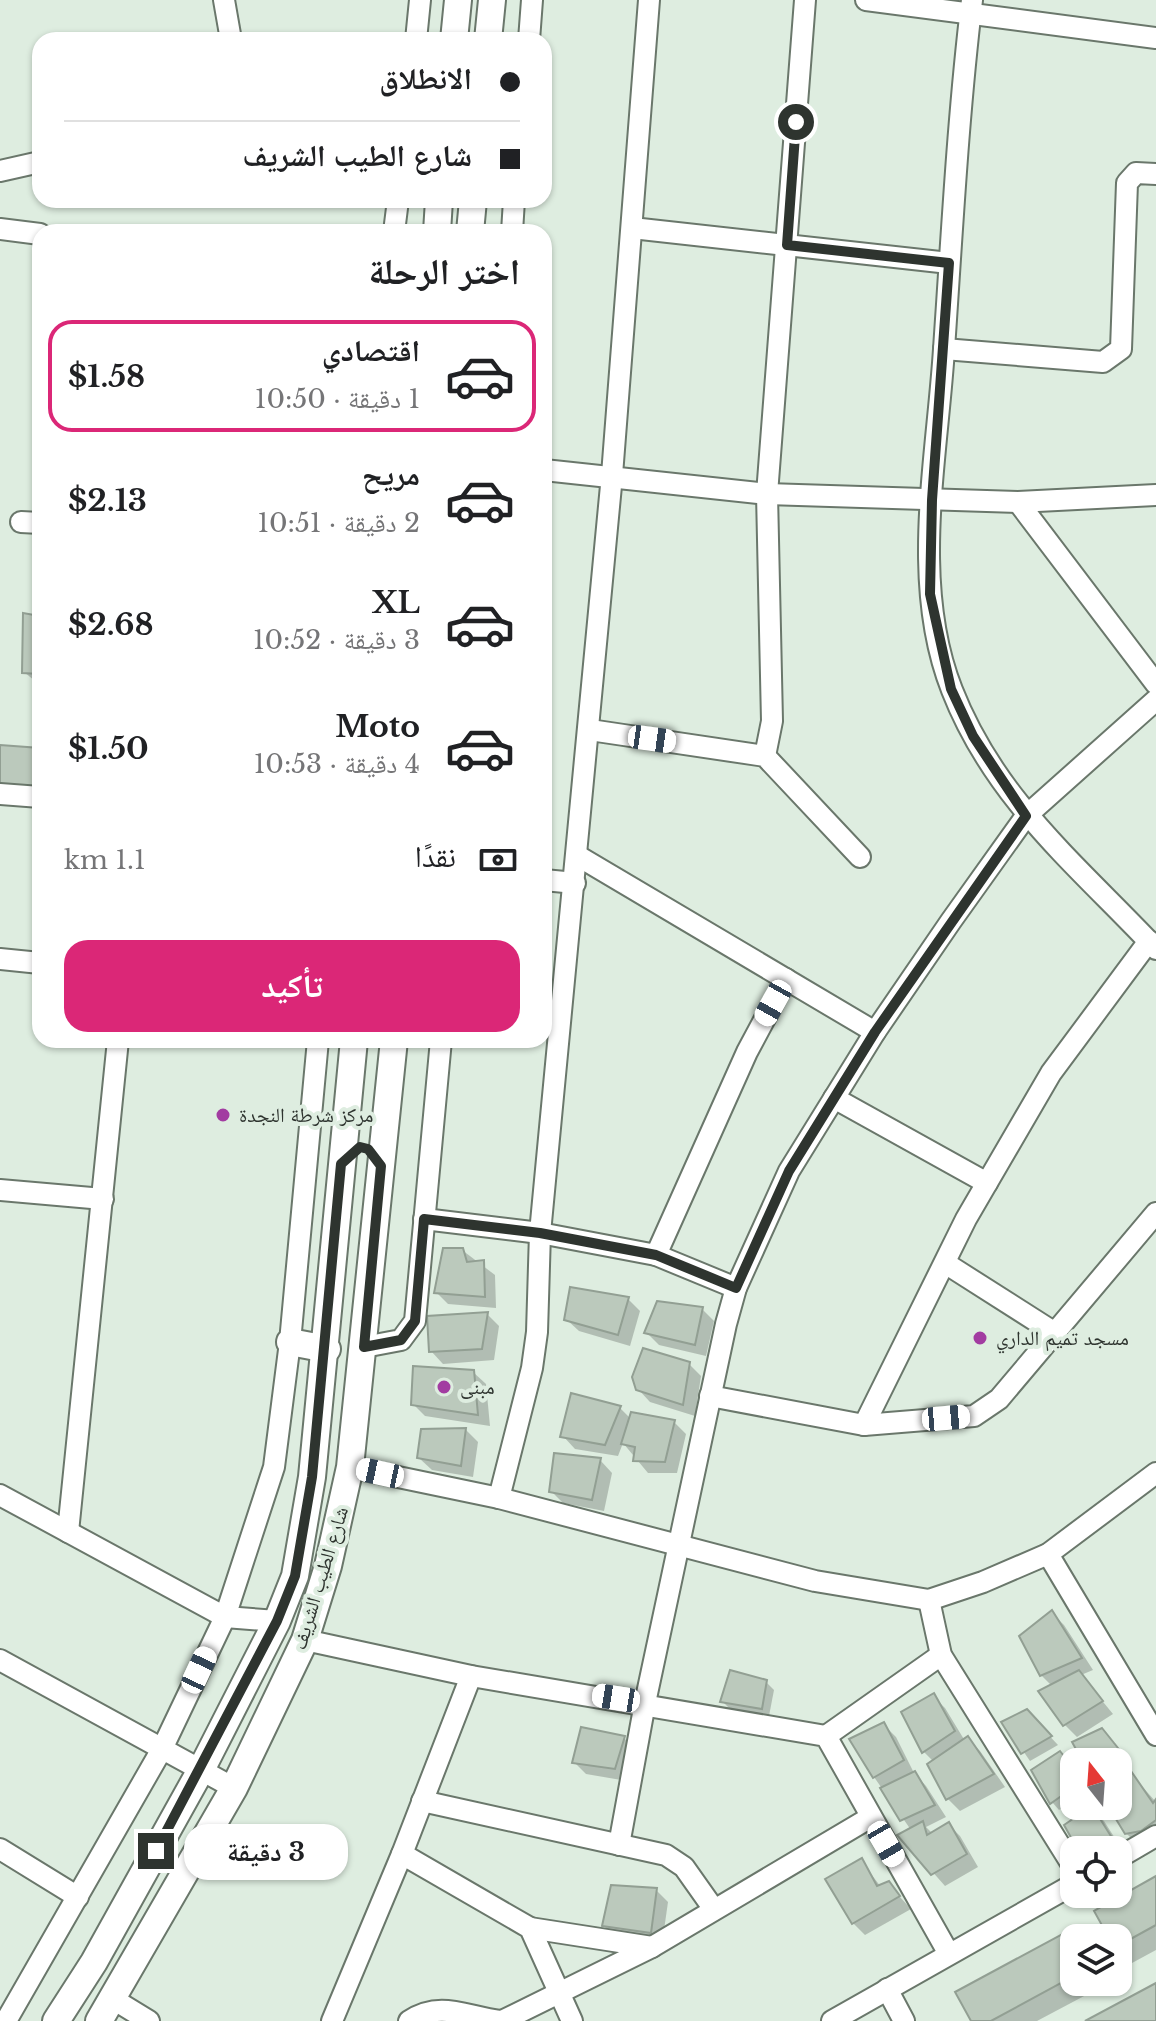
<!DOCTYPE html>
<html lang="ar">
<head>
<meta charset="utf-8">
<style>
  :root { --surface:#fff; --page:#f2f2f2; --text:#202124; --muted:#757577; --line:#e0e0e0; --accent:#db2777 }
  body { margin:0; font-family:"Libre Baskerville","Noto Naskh Arabic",serif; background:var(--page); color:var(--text); direction:rtl; height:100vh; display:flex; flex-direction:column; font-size:30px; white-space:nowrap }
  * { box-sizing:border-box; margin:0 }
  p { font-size:26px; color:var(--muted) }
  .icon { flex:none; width:44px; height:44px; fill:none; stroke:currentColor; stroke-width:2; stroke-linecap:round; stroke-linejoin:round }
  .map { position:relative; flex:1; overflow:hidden; direction:ltr }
  .panel { position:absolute; left:32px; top:224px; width:520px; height:824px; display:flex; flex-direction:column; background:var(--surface); border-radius:24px; box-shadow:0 2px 6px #0004; direction:rtl }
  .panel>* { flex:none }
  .guide { position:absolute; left:32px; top:32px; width:520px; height:176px; border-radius:24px; box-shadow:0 2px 6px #0004; direction:rtl; display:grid; align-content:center; height:176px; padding:0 32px; background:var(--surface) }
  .needle { width:52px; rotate:343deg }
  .tools { position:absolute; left:1060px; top:1748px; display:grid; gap:16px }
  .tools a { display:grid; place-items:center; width:72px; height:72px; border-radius:16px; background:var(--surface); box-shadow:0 2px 6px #0004; font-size:40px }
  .end { position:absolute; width:36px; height:36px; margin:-18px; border:10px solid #2e342f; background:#fff; box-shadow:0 0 0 4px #fff }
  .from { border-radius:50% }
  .bubble { position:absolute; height:56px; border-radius:24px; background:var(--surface); box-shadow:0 2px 6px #0004; font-size:26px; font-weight:700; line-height:56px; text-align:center; direction:rtl }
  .car { position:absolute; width:24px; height:48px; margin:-24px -12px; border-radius:10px; box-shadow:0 0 6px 2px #0007; background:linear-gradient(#fff 24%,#345 0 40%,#fff 0 76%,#345 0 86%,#fff 0) }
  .guide b { display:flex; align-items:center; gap:28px; height:76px; font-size:30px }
  .guide b+b { border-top:2px solid var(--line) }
  .guide i { width:20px; height:20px; background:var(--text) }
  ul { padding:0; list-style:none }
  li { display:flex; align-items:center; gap:24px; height:112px; margin:0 16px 12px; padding:0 16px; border:4px solid transparent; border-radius:24px }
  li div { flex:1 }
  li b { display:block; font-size:30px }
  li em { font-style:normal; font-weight:700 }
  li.active { border-color:var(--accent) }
  li>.icon { width:72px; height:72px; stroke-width:1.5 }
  h2 { padding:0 32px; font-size:36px; line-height:96px }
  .pay { display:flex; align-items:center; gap:20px; height:88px; padding:0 32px; font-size:30px }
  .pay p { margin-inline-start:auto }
  .cta { display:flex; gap:16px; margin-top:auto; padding:16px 32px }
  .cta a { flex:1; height:92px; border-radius:24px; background:var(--accent); color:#fff; font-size:32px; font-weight:700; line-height:92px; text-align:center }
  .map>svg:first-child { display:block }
  .shadow { fill:#0003 }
  .building { fill:#bbc9bc; stroke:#929f93; stroke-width:2 }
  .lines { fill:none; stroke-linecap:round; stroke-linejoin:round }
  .minor-casing { stroke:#6a776b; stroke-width:24 }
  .major-casing { stroke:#6a776b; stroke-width:30 }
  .minor { stroke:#fff; stroke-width:20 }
  .major { stroke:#fff; stroke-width:26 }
  .route { stroke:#2e342f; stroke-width:10 }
  .poi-dot { fill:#a23ca1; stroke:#deede0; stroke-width:3 }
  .labels { text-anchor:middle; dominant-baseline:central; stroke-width:8; stroke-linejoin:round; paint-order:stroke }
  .poi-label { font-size:20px; fill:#2e342f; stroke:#deede0; text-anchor:start }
  .street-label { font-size:20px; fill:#2e342f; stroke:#deede0 }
</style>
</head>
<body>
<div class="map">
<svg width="1156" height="2021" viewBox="0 0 1156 2021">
  <rect width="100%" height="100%" fill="#deede0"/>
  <g class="shadow">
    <polygon points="40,618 40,685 24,672"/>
    <polygon points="462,1250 495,1275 496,1308 448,1304 436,1292"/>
    <polygon points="628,1299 640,1311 630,1346 579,1331 566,1319"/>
    <polygon points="702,1309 714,1321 706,1356 659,1345 647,1333"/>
    <polygon points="487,1314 499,1326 494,1360 443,1364 431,1351"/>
    <polygon points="689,1364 701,1376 695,1416 650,1402 638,1389"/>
    <polygon points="473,1372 486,1384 490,1426 425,1416 413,1404"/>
    <polygon points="620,1408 631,1419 674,1422 686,1434 677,1473 648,1473 623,1443 618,1456 575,1449 563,1436"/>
    <polygon points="466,1430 478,1442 473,1477 432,1470 419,1458"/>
    <polygon points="600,1460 612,1473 604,1511 563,1503 551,1491"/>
    <polygon points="1052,1613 1064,1625 1093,1670 1081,1675 1113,1714 1077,1737 1065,1725 1052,1686 1041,1675"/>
    <polygon points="766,1682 774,1690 769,1716 730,1709 722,1701"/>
    <polygon points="933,1696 945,1708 965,1741 968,1739 980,1751 1005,1787 960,1811 948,1799 934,1762 924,1752 904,1712"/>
    <polygon points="1026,1711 1058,1745 1030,1761 1004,1723"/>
    <polygon points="884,1725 896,1737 914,1773 926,1786 946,1817 926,1827 933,1834 948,1824 960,1836 978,1867 945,1886 900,1835 911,1830 874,1777"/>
    <polygon points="624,1738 636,1750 627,1781 586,1774 574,1762"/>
    <polygon points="1110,1738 1132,1766 1118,1772 1118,1762 1085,1762"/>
    <polygon points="1074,1770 1074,1800 1059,1810 1052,1802"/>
    <polygon points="1131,1774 1156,1802 1156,1841 1139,1846 1126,1833 1111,1806 1118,1806 1118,1783"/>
    <polygon points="1092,1809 1104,1821 1125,1854 1118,1850 1080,1850"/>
    <polygon points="861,1861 881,1887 888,1884 911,1909 865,1935 853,1923"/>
    <polygon points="1156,1878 1156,1950 1132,1963 1118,1949 1118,1938 1111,1938"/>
    <polygon points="656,1890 668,1902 662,1944 616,1938 604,1926"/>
    <polygon points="1067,1934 1074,1940 1074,1982 1101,1982 1103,1986 1037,2021 973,2021"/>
  </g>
  <g class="building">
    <polygon points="23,613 40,616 40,674 22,673"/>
    <polygon points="0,745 40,748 40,787 0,784"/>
    <polygon points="443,1248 463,1248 467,1262 484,1260 485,1297 434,1293"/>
    <polygon points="570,1287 629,1297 618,1335 564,1320"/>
    <polygon points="657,1301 703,1307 695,1345 644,1333"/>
    <polygon points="488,1312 482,1349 429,1352 427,1316"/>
    <polygon points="643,1348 690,1362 683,1405 636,1390 632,1377"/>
    <polygon points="413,1366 474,1370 478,1415 411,1405"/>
    <polygon points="571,1393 621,1406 605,1445 560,1437"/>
    <polygon points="631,1412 675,1420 665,1462 633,1461 635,1447 621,1444"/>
    <polygon points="466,1428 461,1466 417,1458 421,1429"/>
    <polygon points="554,1453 601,1458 592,1500 549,1492"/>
    <polygon points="1052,1610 1082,1658 1040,1676 1019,1636"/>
    <polygon points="730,1670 767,1680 762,1709 720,1702"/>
    <polygon points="1079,1670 1103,1701 1063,1726 1038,1691"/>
    <polygon points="934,1693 955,1731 922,1753 901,1712"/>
    <polygon points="1027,1709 1052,1736 1021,1754 1001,1722"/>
    <polygon points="884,1722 904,1760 873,1778 849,1739"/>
    <polygon points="581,1727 625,1736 615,1769 572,1763"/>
    <polygon points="1102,1728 1126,1758 1116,1762 1083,1762 1072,1742"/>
    <polygon points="968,1736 994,1774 946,1800 927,1764"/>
    <polygon points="1060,1751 1074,1769 1074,1787 1050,1804 1031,1770"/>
    <polygon points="915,1771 935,1805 900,1821 880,1788"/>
    <polygon points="1131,1771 1153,1803 1156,1799 1156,1820 1141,1831 1125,1834 1108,1806 1118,1806 1118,1781"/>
    <polygon points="1092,1806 1114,1841 1102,1850 1078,1850 1064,1825"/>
    <polygon points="923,1821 927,1835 949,1822 967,1854 931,1875 897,1835"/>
    <polygon points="862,1858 877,1886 889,1881 900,1896 852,1924 825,1879"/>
    <polygon points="1156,1876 1156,1925 1118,1946 1118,1938 1109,1938 1094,1911"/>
    <polygon points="611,1885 657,1888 651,1933 602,1926"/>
    <polygon points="1068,1931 1074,1943 1074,1976 991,2021 971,2021 955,1992"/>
    <polygon points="1156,1983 1156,2021 1085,2021"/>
  </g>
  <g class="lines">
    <defs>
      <g id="minor">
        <polyline points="224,0 231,40"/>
        <polyline points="866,0 1156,38"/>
        <path d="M972,0c-14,116 -20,233 -28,349 -7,111 -34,235 8,341 43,110 126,176 204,259"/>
        <polyline points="416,40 420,0"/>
        <polyline points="529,40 532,0"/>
        <polyline points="0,171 40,162"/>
        <polyline points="632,228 949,263"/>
        <polyline points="0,229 40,234"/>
        <polyline points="394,232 398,200"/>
        <polyline points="512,232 514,200"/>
        <polyline points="944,349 1103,362 1121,349 1127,183 1136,173 1156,174"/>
        <polyline points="544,470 767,494 1018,502 1156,495"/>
        <polyline points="1018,502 1156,684"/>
        <polyline points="21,522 40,523"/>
        <polyline points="590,730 765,756 860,857"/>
        <polyline points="765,756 772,721 767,494 805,0"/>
        <polyline points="0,794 40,797"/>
        <polyline points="578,856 875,1032"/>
        <polyline points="544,880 575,883"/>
        <polyline points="0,959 40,963"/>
        <polyline points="834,1098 987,1183"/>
        <polyline points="0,1190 103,1199"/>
        <polyline points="424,1219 540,1233 656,1255 736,1288"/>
        <polyline points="656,1255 747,1052 786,979"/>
        <polyline points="945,1263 1055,1333"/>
        <polyline points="364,1347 401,1340 415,1321 441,1040"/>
        <polyline points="710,1396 864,1425 974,1416 999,1399 1156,1213"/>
        <polyline points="864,1425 966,1219 1051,1073 1149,941"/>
        <polyline points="350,1467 499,1498 815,1581 929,1600 983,1582 1048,1554 1156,1473"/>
        <polyline points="0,1495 225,1617 277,1621"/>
        <polyline points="499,1498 532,1368 537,1332 540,1233 612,475 649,0"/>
        <polyline points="68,1532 118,1040"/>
        <polyline points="1048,1554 1156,1735"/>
        <polyline points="929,1600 941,1655 1074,1868"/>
        <polyline points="305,1640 471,1676 826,1736 949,1954"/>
        <polyline points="0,1660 234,1788"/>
        <polyline points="826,1736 941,1655"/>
        <polyline points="422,1801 666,1855 684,1867 713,1908"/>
        <polyline points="619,1845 645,1703 726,1324 736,1288 789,1171 875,1032 951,921 1026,816 1156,700"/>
        <polyline points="0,1849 78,1897"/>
        <polyline points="402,1854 530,1928 572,2021"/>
        <polyline points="1118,1858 1156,1836"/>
        <polyline points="530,1928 652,1947"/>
        <polyline points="887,1989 904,2021"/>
        <polyline points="113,1999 149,2021"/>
        <polyline points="6,2021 162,1749 225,1617 274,1467 290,1342 318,1040"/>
        <polyline points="332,2021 402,1854 471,1676"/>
        <path d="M409,2021c32,-21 57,-4 91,0"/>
        <polyline points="502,2021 652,1947 871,1817"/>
        <polyline points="832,2021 1074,1884"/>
      </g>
      <g id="major">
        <polyline points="454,40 458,0"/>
        <polyline points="488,40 492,0"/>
        <polyline points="437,232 439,200"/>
        <polyline points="470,232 473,200"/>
        <polyline points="290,1342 327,1349"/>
        <polyline points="56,2021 94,1962 202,1768 277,1621 295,1576 312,1477 354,1040"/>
        <polyline points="99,2021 234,1788 305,1640 328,1566 350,1467 394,1040"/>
      </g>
    </defs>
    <use href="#minor" class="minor-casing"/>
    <use href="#major" class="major-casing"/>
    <use href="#minor" class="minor"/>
    <use href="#major" class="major"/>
  </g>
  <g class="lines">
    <polyline class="route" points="156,1851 277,1621 295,1576 312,1477 341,1164 360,1147 368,1149 381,1166 364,1347 401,1340 415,1321 424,1219 540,1233 656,1255 736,1288 789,1171 875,1032 1026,816 973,736 951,689 930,594 932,500 949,263 787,245 796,122"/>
  </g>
  <g class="poi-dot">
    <circle cx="223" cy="1115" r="8"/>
    <circle cx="980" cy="1338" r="8"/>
    <circle cx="444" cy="1387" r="8"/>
  </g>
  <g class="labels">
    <g class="poi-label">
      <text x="239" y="1115">مركز شرطة النجدة</text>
      <text x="996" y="1338">مسجد تميم الداري</text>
      <text x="460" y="1387">مبنى</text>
    </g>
    <g class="street-label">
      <text transform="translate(320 1578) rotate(-73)">شارع الطيب الشريف</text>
    </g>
  </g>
</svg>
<div class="tools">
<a><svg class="needle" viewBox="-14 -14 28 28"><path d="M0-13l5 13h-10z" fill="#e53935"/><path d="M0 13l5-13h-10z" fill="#757577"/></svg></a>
<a><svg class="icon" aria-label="locate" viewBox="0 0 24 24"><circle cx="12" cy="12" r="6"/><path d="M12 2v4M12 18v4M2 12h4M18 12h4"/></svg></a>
<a><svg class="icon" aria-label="layers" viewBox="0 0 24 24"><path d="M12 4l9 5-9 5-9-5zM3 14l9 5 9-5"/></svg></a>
</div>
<i class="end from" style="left:796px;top:122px"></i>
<i class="end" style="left:156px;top:1851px"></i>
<div class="bubble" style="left:184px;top:1824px;width:164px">3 دقيقة</div>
<i class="car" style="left:652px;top:739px;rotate:98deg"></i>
<i class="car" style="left:773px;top:1003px;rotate:209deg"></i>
<i class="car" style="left:946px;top:1418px;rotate:85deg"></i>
<i class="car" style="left:380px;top:1473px;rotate:282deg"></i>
<i class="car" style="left:199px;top:1670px;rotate:25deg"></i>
<i class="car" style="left:616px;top:1698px;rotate:279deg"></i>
<i class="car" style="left:886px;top:1844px;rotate:150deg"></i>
<div class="guide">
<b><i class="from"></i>الانطلاق</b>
<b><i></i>شارع الطيب الشريف</b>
</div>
<section class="panel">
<h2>اختر الرحلة</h2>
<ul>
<li class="active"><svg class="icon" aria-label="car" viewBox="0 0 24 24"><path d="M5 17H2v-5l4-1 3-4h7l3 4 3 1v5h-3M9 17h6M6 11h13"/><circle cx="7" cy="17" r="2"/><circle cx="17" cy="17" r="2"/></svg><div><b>اقتصادي</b><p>1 دقيقة · 10:50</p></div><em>$1.58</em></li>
<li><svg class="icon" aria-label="car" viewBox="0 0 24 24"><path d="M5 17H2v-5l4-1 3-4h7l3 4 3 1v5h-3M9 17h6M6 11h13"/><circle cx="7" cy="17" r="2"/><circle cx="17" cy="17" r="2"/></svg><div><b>مريح</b><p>2 دقيقة · 10:51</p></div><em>$2.13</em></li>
<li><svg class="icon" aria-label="car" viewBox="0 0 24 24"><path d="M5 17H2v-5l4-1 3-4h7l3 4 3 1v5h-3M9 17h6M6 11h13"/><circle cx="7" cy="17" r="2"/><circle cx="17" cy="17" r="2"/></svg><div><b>XL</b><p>3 دقيقة · 10:52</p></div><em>$2.68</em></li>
<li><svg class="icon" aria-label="car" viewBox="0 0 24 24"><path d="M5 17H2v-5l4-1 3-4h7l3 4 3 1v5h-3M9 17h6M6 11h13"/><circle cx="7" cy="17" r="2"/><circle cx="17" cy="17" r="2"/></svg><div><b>Moto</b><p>4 دقيقة · 10:53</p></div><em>$1.50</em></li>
</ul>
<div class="pay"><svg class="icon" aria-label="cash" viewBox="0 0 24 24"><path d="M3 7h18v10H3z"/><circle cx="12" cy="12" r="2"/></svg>نقدًا<p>1.1 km</p></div>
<div class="cta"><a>تأكيد</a></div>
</section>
</div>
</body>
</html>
